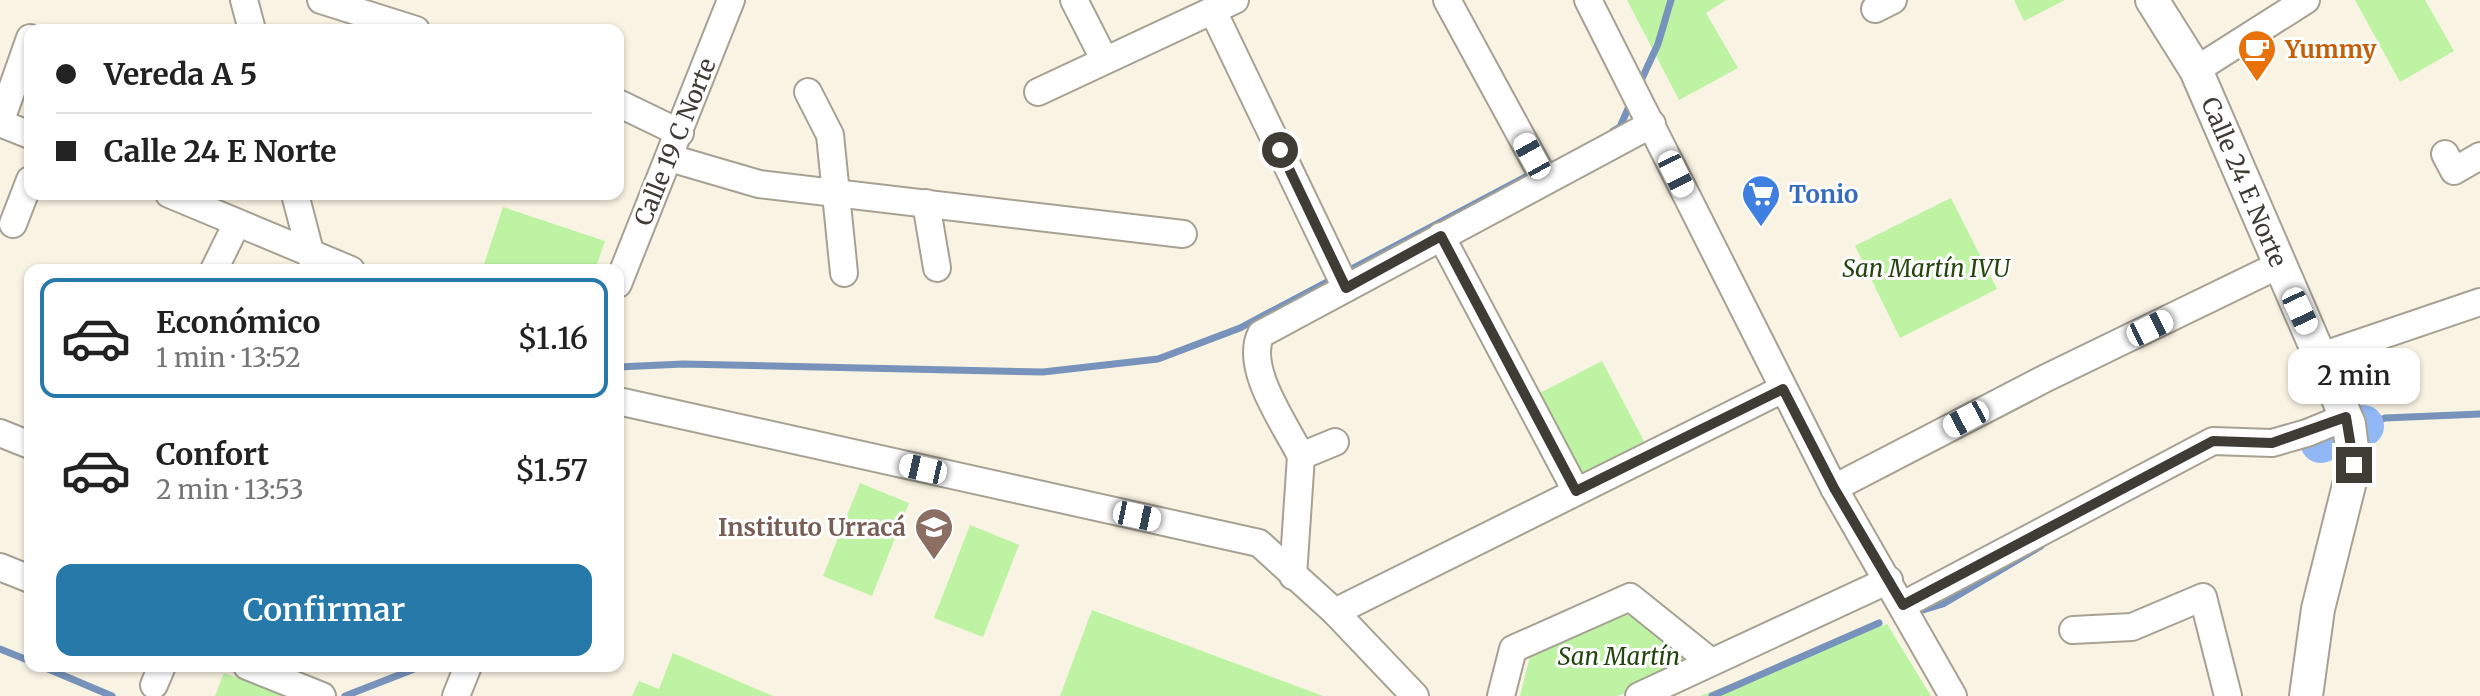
<!DOCTYPE html>
<html lang="es">
<head>
<meta charset="utf-8">
<style>
  :root { --surface:#fff; --page:#f6f6f6; --text:#222; --muted:#767676; --line:#e0e0e0; --accent:#2779aa }
  body { margin:0; font-family:Merriweather,serif; background:var(--page); color:var(--text); height:100vh; display:flex; flex-direction:column; font-size:30px; white-space:nowrap }
  * { box-sizing:border-box; margin:0 }
  p { font-size:26px; color:var(--muted) }
  .icon { flex:none; width:44px; height:44px; fill:none; stroke:currentColor; stroke-width:2; stroke-linecap:round; stroke-linejoin:round }
  .map { position:relative; flex:1; overflow:hidden }
  .sheet { position:absolute; left:24px; top:264px; width:600px; height:408px; display:flex; flex-direction:column; background:var(--surface); border-radius:16px; box-shadow:0 2px 6px #0004 }
  .sheet>* { flex:none }
  .top-card { position:absolute; left:24px; top:24px; width:600px; height:176px; border-radius:16px; box-shadow:0 2px 6px #0004; display:grid; align-content:center; height:176px; padding:0 32px; background:var(--surface) }
  .end { position:absolute; width:36px; height:36px; margin:-18px; border:10px solid #3e3c35; background:#fff; box-shadow:0 0 0 4px #fff }
  .from { border-radius:50% }
  .bubble { position:absolute; height:56px; border-radius:16px; background:var(--surface); box-shadow:0 2px 6px #0004; font-size:26px; font-weight:600; line-height:56px; text-align:center }
  .car { position:absolute; width:24px; height:48px; margin:-24px -12px; border-radius:10px; box-shadow:0 0 6px 2px #0007; background:linear-gradient(#fff 24%,#345 0 40%,#fff 0 76%,#345 0 86%,#fff 0) }
  .top-card b { display:flex; align-items:center; gap:28px; height:76px; font-size:30px }
  .top-card b+b { border-top:2px solid var(--line) }
  .top-card i { width:20px; height:20px; background:var(--text) }
  ul { padding:14px 0 0; list-style:none }
  li { display:flex; align-items:center; gap:24px; height:120px; margin:0 16px 12px; padding:0 16px; border:4px solid transparent; border-radius:16px }
  li div { flex:1 }
  li b { display:block; font-size:30px }
  li em { font-style:normal; font-weight:600 }
  li.active { border-color:var(--accent) }
  li>.icon { width:72px; height:72px; stroke-width:1.5 }
  .primary-button { display:flex; gap:16px; margin-top:auto; padding:16px 32px }
  .primary-button a { flex:1; height:92px; border-radius:16px; background:var(--accent); color:#fff; font-size:32px; font-weight:600; line-height:92px; text-align:center }
  .map>svg:first-child { display:block }
  .green { fill:#bef3a4 }
  .lines { fill:none; stroke-linecap:round; stroke-linejoin:round }
  .stream { stroke:#7893bb; stroke-width:7 }
  .river { stroke:#91b8f5; stroke-width:42 }
  .minor-casing { stroke:#a6a192; stroke-width:30 }
  .major-casing { stroke:#a6a192; stroke-width:36 }
  .minor { stroke:#fff; stroke-width:26 }
  .major { stroke:#fff; stroke-width:32 }
  .route { stroke:#3e3c35; stroke-width:10 }
  .labels { text-anchor:middle; dominant-baseline:central; stroke-width:6; stroke-linejoin:round; paint-order:stroke }
  .food-label { font-size:24px; font-weight:bold; fill:#c56008; stroke:#fff; text-anchor:start }
  .street-label { font-size:24px; fill:#3e3c35; stroke:#fff }
  .shop-label { font-size:24px; font-weight:bold; fill:#366cbe; stroke:#fff; text-anchor:start }
  .park-label { font-size:24px; font-style:italic; fill:#25470f; stroke:#fff }
  .education-label { font-size:24px; font-weight:bold; fill:#785e54; stroke:#fff; text-anchor:end }
</style>
</head>
<body>
<div class="map">
<svg width="2480" height="696" viewBox="0 0 2480 696">
  <rect width="100%" height="100%" fill="#f9f3e3"/>
  <g class="green">
    <polygon points="1627,0 1726,0 1706,13 1738,68 1679,100"/>
    <polygon points="2014,0 2065,0 2024,21"/>
    <polygon points="2355,0 2425,0 2454,51 2400,82"/>
    <polygon points="1951,198 1997,289 1900,338 1855,246"/>
    <polygon points="503,207 605,241 595,270 482,270"/>
    <polygon points="1602,361 1647,447 1577,484 1532,397"/>
    <polygon points="860,483 909,503 872,596 823,576"/>
    <polygon points="970,525 1019,545 983,637 934,618"/>
    <polygon points="1092,610 1323,696 1060,696"/>
    <polygon points="1634,610 1701,664 1617,696 1520,696 1531,652"/>
    <polygon points="1887,624 1931,696 1700,696"/>
    <polygon points="673,653 773,696 632,696 639,681 659,689"/>
    <polygon points="224,673 286,696 215,696"/>
  </g>
  <g class="lines">
    <g class="stream">
      <polyline points="1638,87 1658,44 1671,0"/>
      <polyline points="1613,131 1620,127 1631,102"/>
      <polyline points="618,367 683,364 1043,372 1158,359 1240,328 1535,172"/>
      <polyline points="2363,426 2385,418 2480,414"/>
      <polyline points="2305,445 2321,442"/>
      <polyline points="1916,612 1943,604 2041,546"/>
      <polyline points="0,649 30,661"/>
      <polyline points="41,666 112,696"/>
      <polyline points="345,696 422,666"/>
      <polyline points="1712,696 1879,623"/>
    </g>
    <polyline class="river" points="2321,442 2363,426"/>
    <defs>
      <g id="minor">
        <polyline points="244,0 252,30"/>
        <polyline points="321,0 416,30"/>
        <polyline points="1074,0 1104,59"/>
        <polyline points="1447,0 1545,180"/>
        <polyline points="1588,0 1834,488 1953,696"/>
        <polyline points="1875,9 1893,0"/>
        <polyline points="1213,11 1346,288"/>
        <polyline points="2196,70 2306,0"/>
        <polyline points="808,92 830,135 844,273"/>
        <polyline points="1038,92 1235,0"/>
        <polyline points="618,103 680,133"/>
        <polyline points="0,123 30,38"/>
        <polyline points="0,123 30,135"/>
        <polyline points="2445,154 2454,171 2480,156"/>
        <polyline points="670,158 759,184 1183,234"/>
        <polyline points="169,194 351,270"/>
        <polyline points="295,194 313,263"/>
        <polyline points="926,203 937,268"/>
        <polyline points="13,224 30,180"/>
        <polyline points="1441,236 1576,491"/>
        <polyline points="214,270 237,223"/>
        <polyline points="618,284 731,0"/>
        <polyline points="2321,356 2480,302"/>
        <polyline points="618,401 1259,543 1335,612 1415,696"/>
        <polyline points="0,433 30,445"/>
        <path d="M1301,456c-16,-32 -57,-88 -40,-122l391,-210"/>
        <polyline points="1834,488 2046,378 2279,265"/>
        <polyline points="0,567 30,579"/>
        <polyline points="1293,576 1301,456 1335,442"/>
        <polyline points="1903,605 2213,441 2272,443 2307,433 2346,417"/>
        <polyline points="1335,612 1783,389"/>
        <polyline points="2073,630 2132,627 2203,597 2228,696"/>
        <polyline points="247,666 322,696"/>
        <polyline points="154,685 162,666"/>
        <polyline points="456,696 468,666"/>
        <polyline points="1501,696 1513,649 1630,597 1711,662"/>
        <polyline points="1639,696 1889,580"/>
      </g>
      <polyline id="major" points="2152,0 2196,70 2349,424 2354,465 2318,609 2306,696"/>
    </defs>
    <use href="#minor" class="minor-casing"/>
    <use href="#major" class="major-casing"/>
    <use href="#minor" class="minor"/>
    <use href="#major" class="major"/>
  </g>
  <g class="lines">
    <polyline class="route" points="1280,150 1346,288 1441,236 1576,491 1783,389 1834,488 1903,605 2213,441 2272,443 2346,417 2354,465"/>
  </g>
  <defs>
    <symbol id="cafe-pin" viewBox="-11 -11 22 30"><path d="M0 17L-7.5 6A9.5 9.5 0 1 1 7.5 6Z" fill="#e8710a" stroke="#fff"/><path d="M-5.5-4.5H6V0H3Q3 3.5 0 3.5H-2.5Q-5.5 3.5-5.5 0ZM3-3.2v2h1.7v-2ZM-6 4.5H4V6H-6Z" fill="#fff"/></symbol>
    <symbol id="supermarket-pin" viewBox="-11 -11 22 30"><path d="M0 17L-7.5 6A9.5 9.5 0 1 1 7.5 6Z" fill="#3f7fe0" stroke="#fff"/><path d="M-6-5.5h2.5l.6 2H6L4.5 2H-2.5L-4.4-4H-6ZM-1.5 3.2a1.3 1.3 0 1 0 .1 0ZM3 3.2a1.3 1.3 0 1 0 .1 0Z" fill="#fff"/></symbol>
    <symbol id="school-pin" viewBox="-11 -11 22 30"><path d="M0 17L-7.5 6A9.5 9.5 0 1 1 7.5 6Z" fill="#8d6e63" stroke="#fff"/><path d="M0-5L7-2L0 1L-7-2ZM-4 1L0 2.5L4 1V4Q0 6-4 4Z" fill="#fff"/></symbol>
  </defs>
  <g fill-rule="evenodd">
    <use href="#cafe-pin" x="2235" y="27" width="44" height="60"/>
    <use href="#supermarket-pin" x="1739" y="172" width="44" height="60"/>
    <use href="#school-pin" x="912" y="505" width="44" height="60"/>
  </g>
  <g class="labels">
    <g class="food-label">
      <text x="2285" y="49">Yummy</text>
    </g>
    <g class="street-label">
      <text transform="translate(675 142) rotate(-68)">Calle 19 C Norte</text>
      <text transform="translate(2244 182) rotate(67)">Calle 24 E Norte</text>
    </g>
    <g class="shop-label">
      <text x="1789" y="194">Tonio</text>
    </g>
    <g class="park-label">
      <text x="1926" y="268">San Martín IVU</text>
      <text x="1619" y="656">San Martín</text>
    </g>
    <g class="education-label">
      <text x="906" y="527">Instituto Urracá</text>
    </g>
  </g>
</svg>
<i class="end from" style="left:1280px;top:150px"></i>
<i class="end" style="left:2354px;top:465px"></i>
<div class="bubble" style="left:2288px;top:348px;width:132px">2 min</div>
<i class="car" style="left:1532px;top:156px;rotate:331deg"></i>
<i class="car" style="left:1676px;top:174px;rotate:154deg"></i>
<i class="car" style="left:2300px;top:311px;rotate:155deg"></i>
<i class="car" style="left:2150px;top:328px;rotate:64deg"></i>
<i class="car" style="left:1966px;top:419px;rotate:242deg"></i>
<i class="car" style="left:923px;top:469px;rotate:283deg"></i>
<i class="car" style="left:1137px;top:516px;rotate:102deg"></i>
<div class="top-card">
<b><i class="from"></i>Vereda A 5</b>
<b><i></i>Calle 24 E Norte</b>
</div>
<section class="sheet">
<ul>
<li class="active"><svg class="icon" aria-label="car" viewBox="0 0 24 24"><path d="M5 17H2v-5l4-1 3-4h7l3 4 3 1v5h-3M9 17h6M6 11h13"/><circle cx="7" cy="17" r="2"/><circle cx="17" cy="17" r="2"/></svg><div><b>Económico</b><p>1 min · 13:52</p></div><em>$1.16</em></li>
<li><svg class="icon" aria-label="car" viewBox="0 0 24 24"><path d="M5 17H2v-5l4-1 3-4h7l3 4 3 1v5h-3M9 17h6M6 11h13"/><circle cx="7" cy="17" r="2"/><circle cx="17" cy="17" r="2"/></svg><div><b>Confort</b><p>2 min · 13:53</p></div><em>$1.57</em></li>
</ul>
<div class="primary-button"><a>Confirmar</a></div>
</section>
</div>
</body>
</html>
